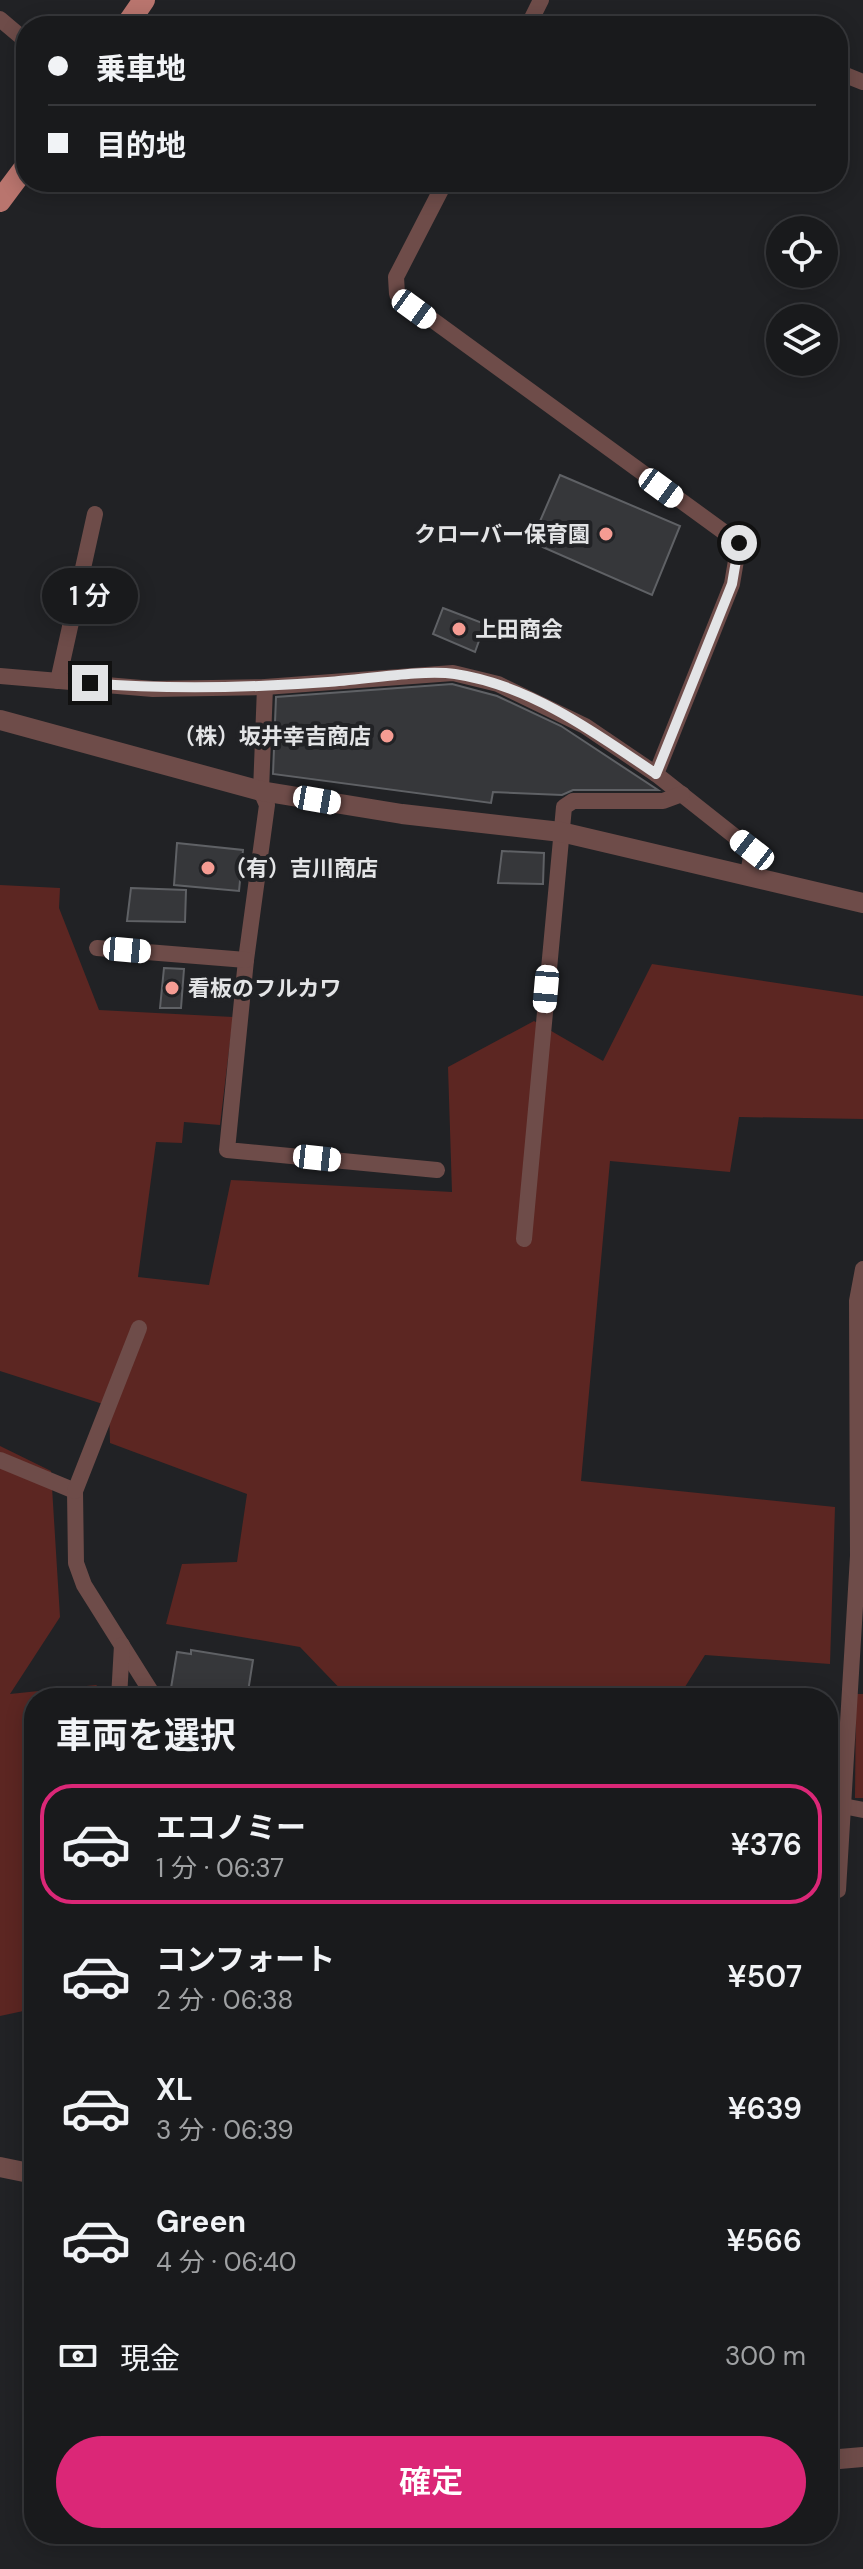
<!DOCTYPE html>
<html lang="ja">
<head>
<meta charset="utf-8">
<style>
  :root { --surface:#191a1c; --page:#262729; --text:#f1f3f6; --muted:#9fa1a3; --line:#37383b; --accent:#db2777 }
  body { margin:0; font-family:"DM Sans","Noto Sans JP",sans-serif; background:var(--page); color:var(--text); height:100vh; display:flex; flex-direction:column; font-size:30px; white-space:nowrap }
  * { box-sizing:border-box; margin:0 }
  p { font-size:26px; color:var(--muted) }
  .icon { flex:none; width:44px; height:44px; fill:none; stroke:currentColor; stroke-width:2; stroke-linecap:round; stroke-linejoin:round }
  .map { position:relative; flex:1; overflow:hidden }
  .panel { position:absolute; left:24px; top:1688px; width:814px; height:856px; display:flex; flex-direction:column; background:var(--surface); border-radius:32px; box-shadow:0 4px 20px #0003,0 0 0 2px var(--line) }
  .panel>* { flex:none }
  .hud { position:absolute; left:16px; top:16px; width:832px; height:176px; border-radius:32px; box-shadow:0 4px 20px #0003,0 0 0 2px var(--line); display:grid; align-content:center; height:176px; padding:0 32px; background:var(--surface) }
  .fabs { position:absolute; left:766px; top:216px; display:grid; gap:16px }
  .fabs a { display:grid; place-items:center; width:72px; height:72px; border-radius:50%; background:var(--surface); box-shadow:0 4px 20px #0003,0 0 0 2px var(--line); font-size:40px }
  .end { position:absolute; width:36px; height:36px; margin:-18px; border:10px solid #e3e4e6; background:#111; box-shadow:0 0 0 4px #111 }
  .from { border-radius:50% }
  .bubble { position:absolute; height:56px; border-radius:28px; background:var(--surface); box-shadow:0 4px 20px #0003,0 0 0 2px var(--line); font-size:26px; font-weight:600; line-height:56px; text-align:center }
  .car { position:absolute; width:24px; height:48px; margin:-24px -12px; border-radius:10px; box-shadow:0 0 6px 2px #0007; background:linear-gradient(#fff 24%,#345 0 40%,#fff 0 76%,#345 0 86%,#fff 0) }
  .hud b { display:flex; align-items:center; gap:28px; height:76px; font-size:30px }
  .hud b+b { border-top:2px solid var(--line) }
  .hud i { width:20px; height:20px; background:var(--text) }
  ul { padding:0; list-style:none }
  li { display:flex; align-items:center; gap:24px; height:120px; margin:0 16px 12px; padding:0 16px; border:4px solid transparent; border-radius:32px }
  li div { flex:1 }
  li b { display:block; font-size:30px }
  li em { font-style:normal; font-weight:600 }
  li.current { border-color:var(--accent) }
  li>.icon { width:72px; height:72px; stroke-width:1.5 }
  h2 { padding:0 32px; font-size:36px; line-height:96px }
  .pay { display:flex; align-items:center; gap:20px; height:88px; padding:0 32px; font-size:30px }
  .pay p { margin-inline-start:auto }
  .action { display:flex; gap:16px; margin-top:auto; padding:16px 32px }
  .action a { flex:1; height:92px; border-radius:48px; background:var(--accent); color:#fff; font-size:32px; font-weight:600; line-height:92px; text-align:center }
  .map>svg:first-child { display:block }
  .green { fill:#5c2622 }
  .building { fill:#36373a; stroke:#5f6165; stroke-width:2 }
  .lines { fill:none; stroke-linecap:round; stroke-linejoin:round }
  .minor { stroke:#6e4c49; stroke-width:16 }
  .tertiary { stroke:#6e4c49; stroke-width:20 }
  .primary { stroke:#b9756e; stroke-width:22 }
  .route { stroke:#e3e4e6; stroke-width:10 }
  .poi-dot { fill:#f59c93; stroke:#212225; stroke-width:3 }
  .labels { text-anchor:middle; dominant-baseline:central; stroke-width:8; stroke-linejoin:round; paint-order:stroke }
  .poi-label { font-size:22px; font-weight:bold; fill:#e3e4e6; stroke:#212225; text-anchor:start }
</style>
</head>
<body>
<div class="map">
<svg width="863" height="2569" viewBox="0 0 863 2569">
  <rect width="100%" height="100%" fill="#212225"/>
  <g class="green">
    <polygon points="0,885 60,888 59,908 99,1010 233,1017 220,1125 184,1122 182,1143 156,1142 138,1277 209,1285 231,1180 452,1192 448,1067 534,1021 603,1061 652,964 863,996 863,1119 739,1117 730,1172 610,1161 581,1481 835,1507 830,1664 705,1655 678,1698 349,1698 300,1647 166,1624 182,1564 237,1562 247,1494 110,1443 109,1406 0,1371"/>
    <polygon points="0,1446 51,1471 60,1617 10,1694 96,1685 113,1698 34,1698 34,1992 28,2010 0,2016"/>
    <polygon points="856,1694 863,1694 863,1798 855,1798"/>
  </g>
  <g class="building">
    <polygon points="560,475 680,526 652,595 531,542"/>
    <polygon points="443,608 485,624 475,652 433,634"/>
    <polygon points="452,684 497,696 561,726 658,790 573,790 562,795 493,792 491,803 273,774 276,697"/>
    <polygon points="177,843 243,850 239,891 174,885"/>
    <polygon points="502,851 544,853 543,884 498,883"/>
    <polygon points="131,888 186,890 185,922 127,921"/>
    <polygon points="164,968 184,969 181,1008 160,1008"/>
    <polygon points="191,1650 253,1660 247,1698 171,1688 177,1652 191,1654"/>
  </g>
  <g class="lines">
    <g class="minor">
      <polyline points="0,19 26,41"/>
      <polyline points="528,26 541,0"/>
      <polyline points="838,72 863,82"/>
      <polyline points="445,182 396,277 397,294 739,543 732,584 656,774"/>
      <polyline points="0,676 153,689 265,687 453,673 498,684 585,726 656,774 752,850 748,875"/>
      <polyline points="58,681 95,514"/>
      <polyline points="265,687 261,791 267,805 246,960 227,1150 437,1170"/>
      <polyline points="97,948 246,960"/>
      <polyline points="524,1239 564,807 573,801 663,801 682,794"/>
      <polyline points="0,1460 75,1491 76,1563 84,1585 155,1698"/>
      <polyline points="75,1491 139,1328"/>
      <polyline points="119,1698 122,1645"/>
      <polyline points="843,1806 863,1810"/>
      <polyline points="838,1890 858,1556 857,1301 863,1269"/>
    </g>
    <g class="tertiary">
      <polyline points="0,720 261,791 402,814 561,832 863,903"/>
      <polyline points="0,2167 34,2174"/>
      <polyline points="828,2460 863,2457"/>
    </g>
    <g class="primary">
      <polyline points="126,26 144,0"/>
      <polyline points="0,201 26,166"/>
    </g>
  </g>
  <g class="lines">
    <path class="route" d="M90,683c79,7 158,5 238,-1 35,-2 94,-13 127,-8 75,11 141,59 201,100l76,-190 7,-41"/>
  </g>
  <g class="poi-dot">
    <circle cx="606" cy="534" r="8"/>
    <circle cx="459" cy="629" r="8"/>
    <circle cx="387" cy="736" r="8"/>
    <circle cx="208" cy="868" r="8"/>
    <circle cx="172" cy="988" r="8"/>
  </g>
  <g class="labels">
    <g class="poi-label">
      <text x="590" y="534" text-anchor="end">クローバー保育園</text>
      <text x="475" y="629">上田商会</text>
      <text x="371" y="736" text-anchor="end">（株）坂井幸吉商店</text>
      <text x="224" y="868">（有）吉川商店</text>
      <text x="188" y="988">看板のフルカワ</text>
    </g>
  </g>
</svg>
<div class="fabs">
<a><svg class="icon" aria-label="locate" viewBox="0 0 24 24"><circle cx="12" cy="12" r="6"/><path d="M12 2v4M12 18v4M2 12h4M18 12h4"/></svg></a>
<a><svg class="icon" aria-label="layers" viewBox="0 0 24 24"><path d="M12 4l9 5-9 5-9-5zM3 14l9 5 9-5"/></svg></a>
</div>
<i class="end from" style="left:739px;top:543px"></i>
<i class="end" style="left:90px;top:683px"></i>
<div class="bubble" style="left:42px;top:568px;width:96px">1 分</div>
<i class="car" style="left:414px;top:309px;rotate:126deg"></i>
<i class="car" style="left:661px;top:488px;rotate:126deg"></i>
<i class="car" style="left:317px;top:800px;rotate:100deg"></i>
<i class="car" style="left:752px;top:850px;rotate:308deg"></i>
<i class="car" style="left:127px;top:950px;rotate:95deg"></i>
<i class="car" style="left:546px;top:989px;rotate:185deg"></i>
<i class="car" style="left:317px;top:1158px;rotate:96deg"></i>
<div class="hud">
<b><i class="from"></i>乗車地</b>
<b><i></i>目的地</b>
</div>
<section class="panel">
<h2>車両を選択</h2>
<ul>
<li class="current"><svg class="icon" aria-label="car" viewBox="0 0 24 24"><path d="M5 17H2v-5l4-1 3-4h7l3 4 3 1v5h-3M9 17h6M6 11h13"/><circle cx="7" cy="17" r="2"/><circle cx="17" cy="17" r="2"/></svg><div><b>エコノミー</b><p>1 分 · 06:37</p></div><em>¥376</em></li>
<li><svg class="icon" aria-label="car" viewBox="0 0 24 24"><path d="M5 17H2v-5l4-1 3-4h7l3 4 3 1v5h-3M9 17h6M6 11h13"/><circle cx="7" cy="17" r="2"/><circle cx="17" cy="17" r="2"/></svg><div><b>コンフォート</b><p>2 分 · 06:38</p></div><em>¥507</em></li>
<li><svg class="icon" aria-label="car" viewBox="0 0 24 24"><path d="M5 17H2v-5l4-1 3-4h7l3 4 3 1v5h-3M9 17h6M6 11h13"/><circle cx="7" cy="17" r="2"/><circle cx="17" cy="17" r="2"/></svg><div><b>XL</b><p>3 分 · 06:39</p></div><em>¥639</em></li>
<li><svg class="icon" aria-label="car" viewBox="0 0 24 24"><path d="M5 17H2v-5l4-1 3-4h7l3 4 3 1v5h-3M9 17h6M6 11h13"/><circle cx="7" cy="17" r="2"/><circle cx="17" cy="17" r="2"/></svg><div><b>Green</b><p>4 分 · 06:40</p></div><em>¥566</em></li>
</ul>
<div class="pay"><svg class="icon" aria-label="cash" viewBox="0 0 24 24"><path d="M3 7h18v10H3z"/><circle cx="12" cy="12" r="2"/></svg>現金<p>300 m</p></div>
<div class="action"><a>確定</a></div>
</section>
</div>
</body>
</html>
